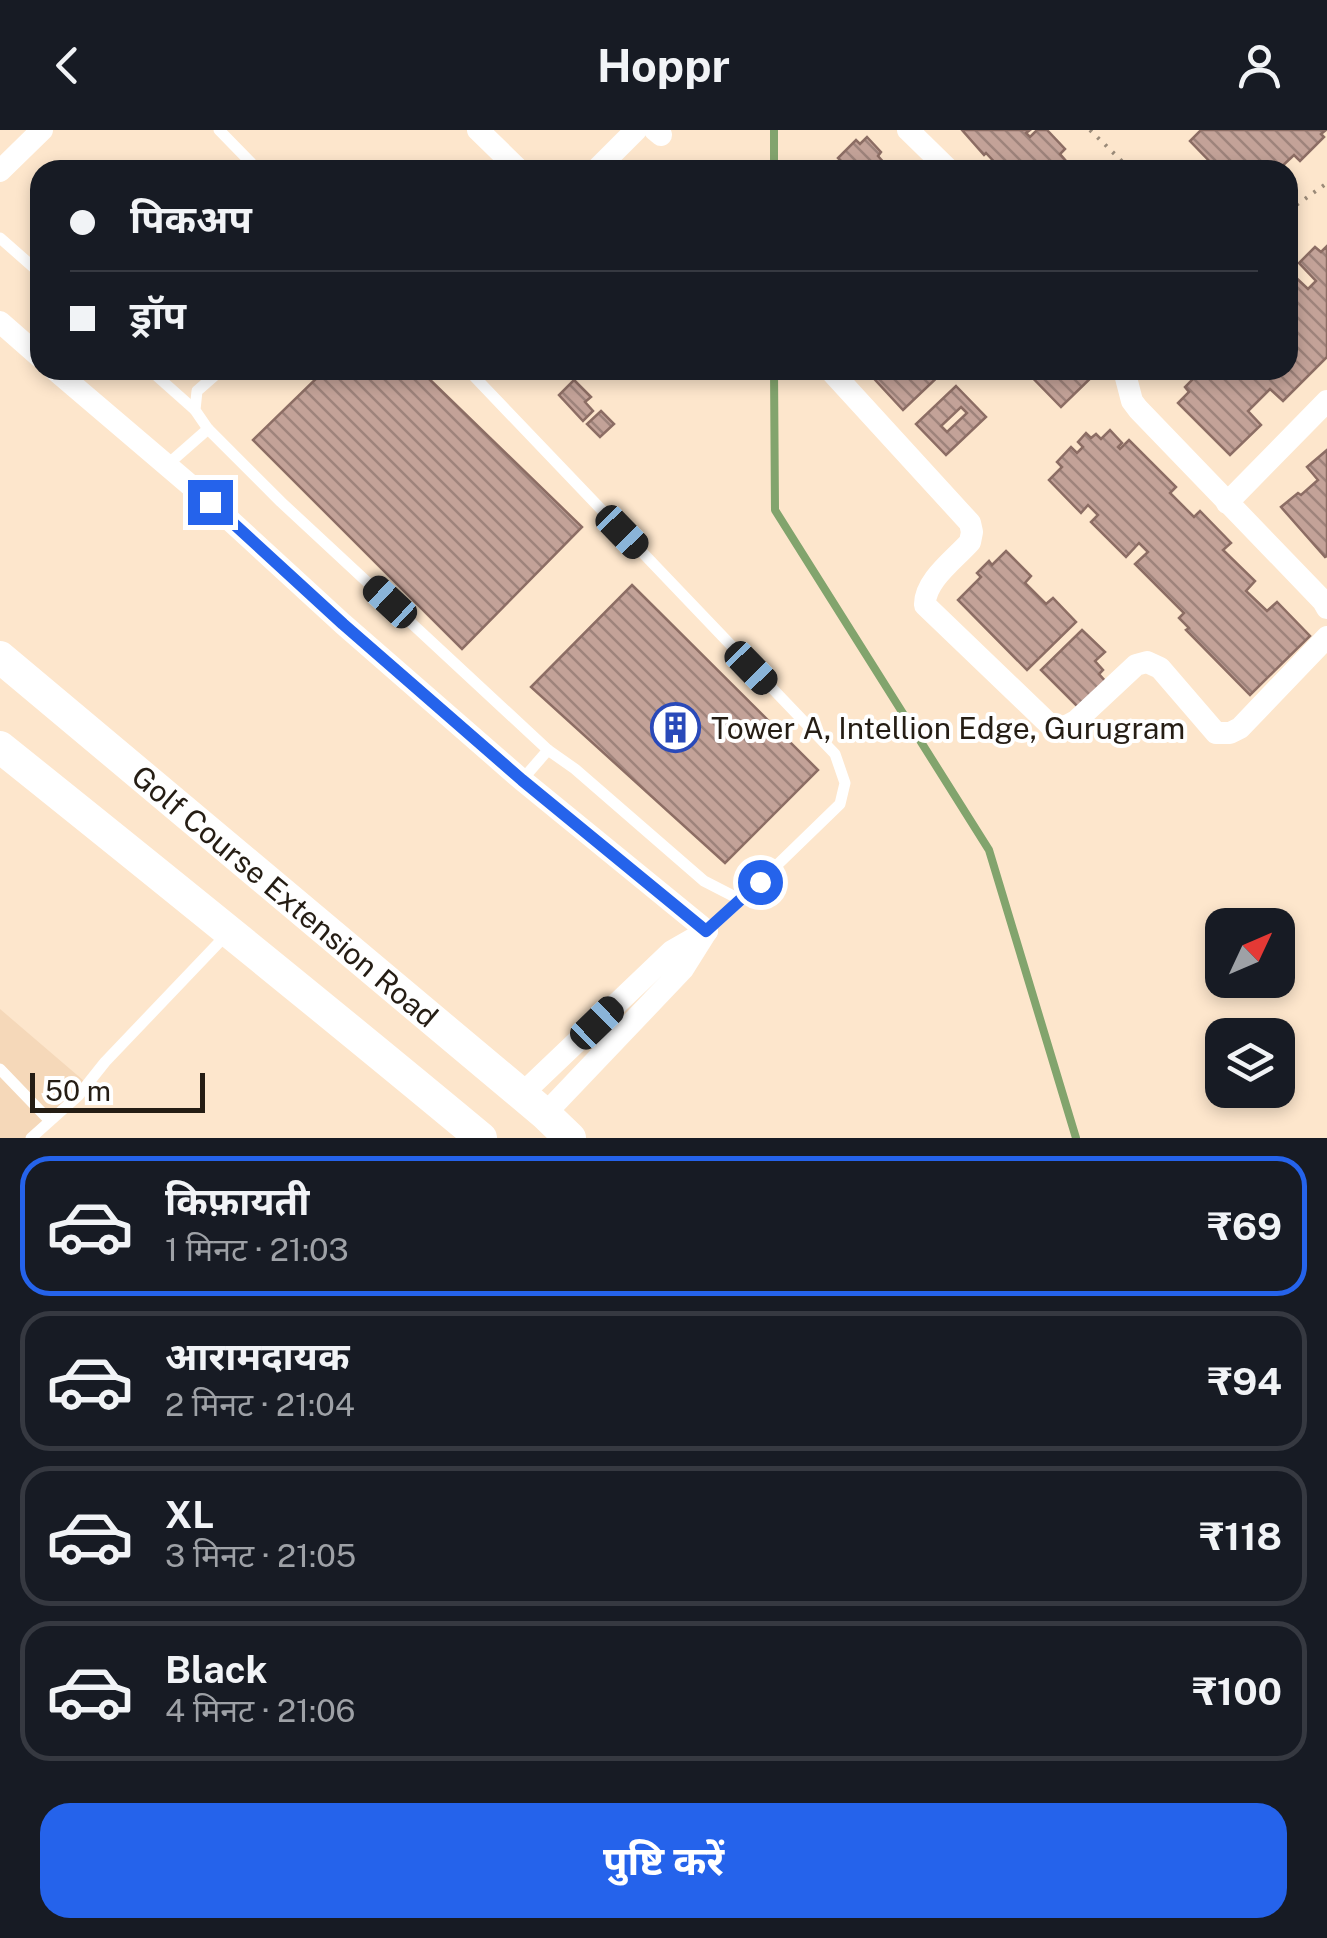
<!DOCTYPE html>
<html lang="hi">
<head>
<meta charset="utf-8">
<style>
  :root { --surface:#171b24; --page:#242831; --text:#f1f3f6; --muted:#9ea1a6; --line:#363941; --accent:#2563eb }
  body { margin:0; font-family:"Public Sans","Noto Sans Devanagari",sans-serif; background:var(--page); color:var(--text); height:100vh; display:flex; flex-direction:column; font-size:38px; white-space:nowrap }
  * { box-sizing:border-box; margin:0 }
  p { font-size:32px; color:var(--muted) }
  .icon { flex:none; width:55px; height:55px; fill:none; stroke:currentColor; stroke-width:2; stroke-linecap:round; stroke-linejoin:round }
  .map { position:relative; height:1008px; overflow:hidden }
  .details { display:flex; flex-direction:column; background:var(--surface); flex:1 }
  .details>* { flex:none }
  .top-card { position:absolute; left:30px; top:30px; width:1268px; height:220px; border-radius:30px; box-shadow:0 5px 15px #0003; display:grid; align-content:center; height:220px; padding:0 40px; background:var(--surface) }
  .needle { width:65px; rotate:46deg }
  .fabs { position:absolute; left:1205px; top:778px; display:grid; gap:20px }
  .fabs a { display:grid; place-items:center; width:90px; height:90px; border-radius:20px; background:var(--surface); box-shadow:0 5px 15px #0003; font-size:50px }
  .scale { position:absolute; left:30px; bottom:25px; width:175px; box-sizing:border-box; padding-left:10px; border:5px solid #251d14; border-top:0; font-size:28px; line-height:35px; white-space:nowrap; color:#251d14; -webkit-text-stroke:8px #fff; paint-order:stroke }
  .end { position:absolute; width:45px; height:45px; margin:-22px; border:12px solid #2563eb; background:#fff; box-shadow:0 0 0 5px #fff }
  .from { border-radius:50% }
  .car { position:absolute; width:30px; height:60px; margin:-30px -15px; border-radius:12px; box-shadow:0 0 8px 2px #0007; background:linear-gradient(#222 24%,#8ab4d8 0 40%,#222 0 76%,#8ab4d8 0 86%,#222 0) }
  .top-card b { display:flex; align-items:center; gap:35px; height:95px; font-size:38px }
  .top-card b+b { border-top:2px solid var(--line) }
  .top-card i { width:25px; height:25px; background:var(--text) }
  ul { padding:18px 0 0; list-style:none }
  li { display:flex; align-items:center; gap:30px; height:140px; margin:0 20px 15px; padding:0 20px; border:5px solid var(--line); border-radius:30px }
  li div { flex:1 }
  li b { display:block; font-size:38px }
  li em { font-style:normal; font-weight:700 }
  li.selected { border-color:var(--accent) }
  li>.icon { width:90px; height:90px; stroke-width:1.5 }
  .primary-button { display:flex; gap:20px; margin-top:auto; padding:20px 40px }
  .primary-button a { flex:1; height:115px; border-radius:30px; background:var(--accent); color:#fff; font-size:40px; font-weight:700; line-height:115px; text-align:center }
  header { display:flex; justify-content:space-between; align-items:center; height:130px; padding:0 40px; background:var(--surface); font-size:45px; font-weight:700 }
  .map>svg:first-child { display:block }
  .built { fill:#f5d8b9 }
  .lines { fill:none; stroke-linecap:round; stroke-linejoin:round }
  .stream { stroke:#82a46d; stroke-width:8 }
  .building { fill:url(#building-back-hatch); stroke:#8c6d64; stroke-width:2.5; fill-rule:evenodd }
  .path { stroke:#9a8a78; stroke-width:4; stroke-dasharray:2.5 8; stroke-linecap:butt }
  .service { stroke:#fff; stroke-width:11 }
  .minor { stroke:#fff; stroke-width:22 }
  .secondary { stroke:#fff; stroke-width:32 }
  .route { stroke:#2563eb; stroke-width:12 }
  .labels { text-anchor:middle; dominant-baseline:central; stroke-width:8; stroke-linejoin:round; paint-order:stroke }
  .poi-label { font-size:30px; fill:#251d14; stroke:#fff; text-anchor:start }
  .street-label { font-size:30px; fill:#251d14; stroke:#fff }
</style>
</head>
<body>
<header><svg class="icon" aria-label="back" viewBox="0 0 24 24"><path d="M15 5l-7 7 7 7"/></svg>Hoppr<svg class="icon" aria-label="person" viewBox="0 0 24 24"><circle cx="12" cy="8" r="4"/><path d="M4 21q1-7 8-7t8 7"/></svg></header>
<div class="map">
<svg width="1327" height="1008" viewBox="0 0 1327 1008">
  <defs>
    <pattern id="building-back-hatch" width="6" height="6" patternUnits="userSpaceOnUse" patternTransform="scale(2.5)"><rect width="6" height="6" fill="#c3a298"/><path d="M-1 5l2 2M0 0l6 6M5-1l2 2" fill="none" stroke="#9e837b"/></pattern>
  </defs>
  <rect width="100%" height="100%" fill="#fde6cc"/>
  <polygon class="built" points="0,879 84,951 27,1008 0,1008"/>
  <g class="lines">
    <g class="stream">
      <polyline points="774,0 774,40"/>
      <polyline points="774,240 775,380 989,720 1076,1008"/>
    </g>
  </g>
  <g class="building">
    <polygon points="962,0 1030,0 1026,3 1030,7 1037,0 1047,0 1065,19 1060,24 1074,40 1002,40 986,23 984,25"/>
    <polygon points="1201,0 1326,0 1321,4 1324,7 1300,31 1294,25 1278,40 1218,40 1190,11"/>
    <polygon points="867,7 881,22 878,26 886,35 881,40 833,40 842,32 838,28 856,10 860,14"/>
    <polygon points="1327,116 1327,227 1283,271 1270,259 1248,281 1261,295 1230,325 1178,273 1189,262 1185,257 1194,248 1190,243 1193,240 1220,240 1223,243 1226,240 1288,240 1288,145 1290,142 1308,159 1316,151 1299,133 1315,117 1321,122"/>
    <polygon points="325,240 420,240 582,397 462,519 253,310"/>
    <polygon points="866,240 945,240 903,280"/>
    <polygon points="1025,240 1099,240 1061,277"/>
    <polygon points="574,250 591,267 585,272 593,281 583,291 559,265"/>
    <path d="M956,256l30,31 -40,38 -30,-31zM961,277l6,6 -20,19 -6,-6z"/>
    <polygon points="601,281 614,294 600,307 587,294"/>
    <polygon points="1110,300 1122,313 1118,317 1120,319 1129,310 1176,357 1170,363 1194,387 1200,381 1231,413 1223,420 1255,451 1246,461 1267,481 1277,472 1310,506 1250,565 1186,500 1189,498 1179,488 1184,483 1135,434 1148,422 1139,413 1126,427 1091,392 1098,385 1088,375 1081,383 1049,350 1062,337 1057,332 1071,317 1077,323 1083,317 1078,312 1086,303 1091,308 1096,304 1101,309"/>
    <polygon points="1327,320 1327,426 1325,427 1281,377 1298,363 1301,365 1318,350 1307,337"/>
    <polygon points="1006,421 1031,446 1025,453 1046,474 1053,468 1076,492 1027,540 958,470 981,447 977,443 989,431 992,435"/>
    <polygon points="632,455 818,640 725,733 531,557"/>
    <polygon points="1082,500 1105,522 1095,531 1103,540 1099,544 1106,552 1079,578 1041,540"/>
  </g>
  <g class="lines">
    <g class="path">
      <polyline points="1090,0 1131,40"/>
      <polyline points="1288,81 1327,53"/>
    </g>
    <g class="service">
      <polyline points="219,0 258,40"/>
      <polyline points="0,108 40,143"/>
      <polyline points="150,240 195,280"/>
      <polyline points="221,240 197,261 195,280 208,299 281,372 548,620 575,639 704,751 741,770 840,674 845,653 835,624 468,240"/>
      <polyline points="167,335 208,299"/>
      <polyline points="522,650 548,620"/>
      <polyline points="707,801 741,770"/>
      <polyline points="0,939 49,990"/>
      <polyline points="31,1008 78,966 105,932 229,802"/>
    </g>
    <g class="minor">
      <polyline points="478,0 519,40"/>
      <polyline points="655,0 661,5"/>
      <polyline points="908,0 949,40"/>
      <polyline points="596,40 636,0"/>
      <polyline points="0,41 42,0"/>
      <polyline points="0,192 40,227"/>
      <polyline points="55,240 210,372 343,494 522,650 707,801"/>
      <path d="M830,240l140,153 2,9 -2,10c-15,17 -46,39 -45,63l125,120 15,2 11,-6 60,-56 11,-3 13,6 56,65h14l10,-5 87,-91"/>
      <polyline points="1124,240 1132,271 1138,279 1323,471 1327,478"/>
      <polyline points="1227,373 1327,271"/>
      <polyline points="521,965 672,821 707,801"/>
      <polyline points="545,984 683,839 705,804"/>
    </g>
    <g class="secondary">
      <path id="s1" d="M0,527l545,457 25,24"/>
      <path d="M0,617c161,129 322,259 481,391"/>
    </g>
  </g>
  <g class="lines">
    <polyline class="route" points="210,372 343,494 522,650 706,801 760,752"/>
  </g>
  <defs>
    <symbol id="building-ring" viewBox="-11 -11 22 22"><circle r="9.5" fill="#fff" stroke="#2949b9" stroke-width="1.5"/><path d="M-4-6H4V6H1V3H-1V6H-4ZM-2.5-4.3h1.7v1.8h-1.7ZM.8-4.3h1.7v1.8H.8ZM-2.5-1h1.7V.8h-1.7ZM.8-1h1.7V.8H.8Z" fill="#2949b9"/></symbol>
  </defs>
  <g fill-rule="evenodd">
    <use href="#building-ring" x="648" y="570" width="55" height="55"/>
  </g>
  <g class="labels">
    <g class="poi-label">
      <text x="711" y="598">Tower A, Intellion Edge, Gurugram</text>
    </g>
    <g class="street-label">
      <text stroke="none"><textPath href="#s1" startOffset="372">Golf Course Extension Road</textPath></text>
    </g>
  </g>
</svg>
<div class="fabs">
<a><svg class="needle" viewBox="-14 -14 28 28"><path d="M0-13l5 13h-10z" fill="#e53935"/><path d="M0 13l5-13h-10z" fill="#9ea1a6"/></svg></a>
<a><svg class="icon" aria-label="layers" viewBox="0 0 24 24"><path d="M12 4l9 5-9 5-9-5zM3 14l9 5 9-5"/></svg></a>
</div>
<div class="scale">50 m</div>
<i class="end from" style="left:760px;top:752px"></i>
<i class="end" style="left:210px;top:372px"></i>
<i class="car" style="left:622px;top:402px;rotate:136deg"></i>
<i class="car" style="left:390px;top:472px;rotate:313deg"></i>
<i class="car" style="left:751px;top:538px;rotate:136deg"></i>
<i class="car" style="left:597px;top:893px;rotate:46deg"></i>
<div class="top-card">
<b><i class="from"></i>पिकअप</b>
<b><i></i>ड्रॉप</b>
</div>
</div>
<section class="details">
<ul>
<li class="selected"><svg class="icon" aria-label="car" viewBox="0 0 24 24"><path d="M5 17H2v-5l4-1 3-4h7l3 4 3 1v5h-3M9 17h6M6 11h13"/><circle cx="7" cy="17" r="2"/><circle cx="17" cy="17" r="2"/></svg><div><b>किफ़ायती</b><p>1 मिनट · 21:03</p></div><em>₹69</em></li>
<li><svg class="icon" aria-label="car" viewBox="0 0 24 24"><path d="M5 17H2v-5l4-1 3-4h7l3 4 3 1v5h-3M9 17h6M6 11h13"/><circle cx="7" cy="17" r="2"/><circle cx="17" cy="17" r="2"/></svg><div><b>आरामदायक</b><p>2 मिनट · 21:04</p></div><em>₹94</em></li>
<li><svg class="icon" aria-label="car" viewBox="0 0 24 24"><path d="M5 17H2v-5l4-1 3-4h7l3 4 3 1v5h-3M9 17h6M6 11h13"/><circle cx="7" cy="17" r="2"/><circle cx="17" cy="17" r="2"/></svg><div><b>XL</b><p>3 मिनट · 21:05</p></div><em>₹118</em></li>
<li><svg class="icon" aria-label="car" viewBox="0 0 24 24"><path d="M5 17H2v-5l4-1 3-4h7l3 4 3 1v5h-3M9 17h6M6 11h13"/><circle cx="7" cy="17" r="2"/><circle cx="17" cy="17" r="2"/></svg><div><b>Black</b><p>4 मिनट · 21:06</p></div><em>₹100</em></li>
</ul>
<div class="primary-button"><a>पुष्टि करें</a></div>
</section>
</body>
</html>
